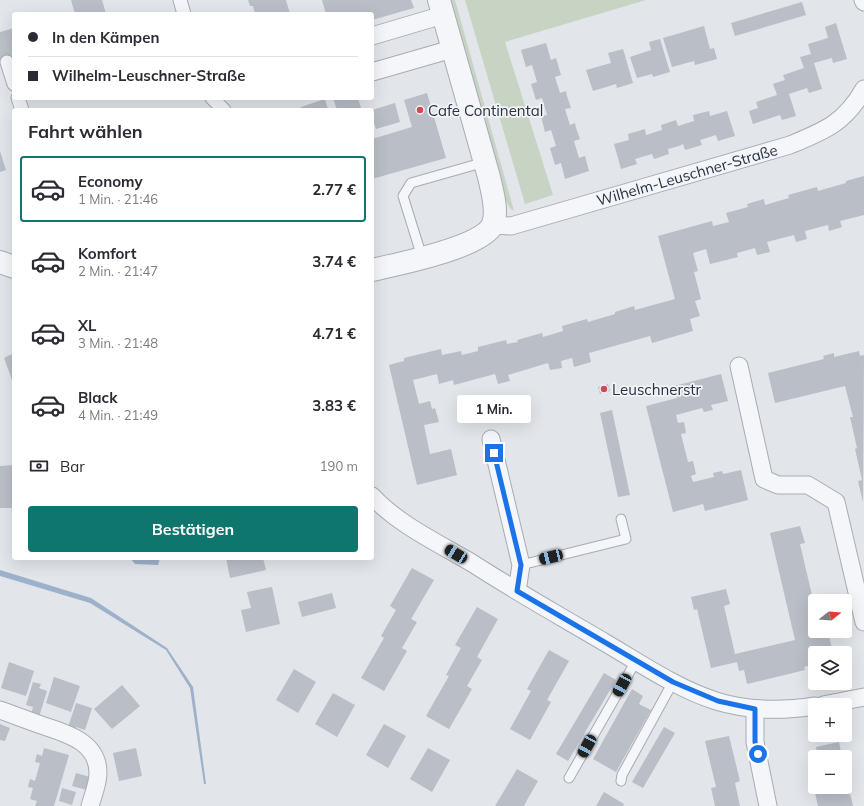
<!DOCTYPE html>
<html lang="de">
<head>
<meta charset="utf-8">
<style>
  :root { --surface:#fff; --page:#f2f2f3; --text:#2b2b33; --muted:#7c7c81; --line:#e1e1e2; --accent:#0f766e }
  body { margin:0; font-family:Mulish,sans-serif; background:var(--page); color:var(--text); height:100vh; display:flex; flex-direction:column; font-size:15px; white-space:nowrap }
  * { box-sizing:border-box; margin:0 }
  p { font-size:13px; color:var(--muted) }
  .icon { flex:none; width:22px; height:22px; fill:none; stroke:currentColor; stroke-width:2; stroke-linecap:round; stroke-linejoin:round }
  .map { position:relative; flex:1; overflow:hidden }
  .drawer { position:absolute; left:12px; top:108px; width:362px; height:452px; display:flex; flex-direction:column; background:var(--surface); border-radius:4px; box-shadow:0 4px 16px #0002 }
  .drawer>* { flex:none }
  .guide { position:absolute; left:12px; top:12px; width:362px; height:88px; border-radius:4px; box-shadow:0 4px 16px #0002; display:grid; align-content:center; height:88px; padding:0 16px; background:var(--surface) }
  .needle { width:26px; rotate:73deg }
  .controls { position:absolute; left:808px; top:594px; display:grid; gap:8px }
  .controls a { display:grid; place-items:center; width:44px; height:44px; border-radius:4px; background:var(--surface); box-shadow:0 4px 16px #0002; font-size:20px }
  .end { position:absolute; width:18px; height:18px; margin:-9px; border:5px solid #1a73e8; background:#fff; box-shadow:0 0 0 2px #fff }
  .from { border-radius:50% }
  .bubble { position:absolute; height:28px; border-radius:4px; background:var(--surface); box-shadow:0 4px 16px #0002; font-size:13px; font-weight:700; line-height:28px; text-align:center }
  .car { position:absolute; width:12px; height:24px; margin:-12px -6px; border-radius:5px; box-shadow:0 0 3px 1px #0007; background:linear-gradient(#222 24%,#8ab4d8 0 40%,#222 0 76%,#8ab4d8 0 86%,#222 0) }
  .guide b { display:flex; align-items:center; gap:14px; height:38px; font-size:15px }
  .guide b+b { border-top:1px solid var(--line) }
  .guide i { width:10px; height:10px; background:var(--text) }
  ul { padding:0; list-style:none }
  li { display:flex; align-items:center; gap:12px; height:66px; margin:0 8px 6px; padding:0 8px; border:2px solid transparent; border-radius:4px }
  li div { flex:1 }
  li b { display:block; font-size:15px }
  li em { font-style:normal; font-weight:700 }
  li.on { border-color:var(--accent) }
  li>.icon { width:36px; height:36px; stroke-width:1.5 }
  h2 { padding:0 16px; font-size:18px; line-height:48px }
  .pay { display:flex; align-items:center; gap:10px; height:44px; padding:0 16px; font-size:15px }
  .pay p { margin-inline-start:auto }
  .primary-button { display:flex; gap:8px; margin-top:auto; padding:8px 16px }
  .primary-button a { flex:1; height:46px; border-radius:4px; background:var(--accent); color:#fff; font-size:16px; font-weight:700; line-height:46px; text-align:center }
  .map>svg:first-child { display:block }
  .green { fill:#c7d4c3 }
  .water { fill:#9eb1ca }
  .building { fill:#b9bec7 }
  .lines { fill:none; stroke-linecap:round; stroke-linejoin:round }
  .pedestrian-tunnel { stroke:#bdc1c8; stroke-width:13; stroke-dasharray:13 6; stroke-linecap:butt }
  .service-casing { stroke:#a7acb4; stroke-width:11 }
  .pedestrian-casing { stroke:#a7acb4; stroke-width:15 }
  .minor-casing { stroke:#a7acb4; stroke-width:19 }
  .tertiary-casing { stroke:#a7acb4; stroke-width:24 }
  .service { stroke:#f5f6f9; stroke-width:9 }
  .pedestrian { stroke:#f5f6f9; stroke-width:13 }
  .minor { stroke:#f5f6f9; stroke-width:17 }
  .tertiary { stroke:#f5f6f9; stroke-width:22 }
  .route { stroke:#1a73e8; stroke-width:5 }
  .poi-dot { fill:#cd4a56; stroke:#f2f4f8; stroke-width:1.5 }
  .labels { text-anchor:middle; dominant-baseline:central; stroke-width:3.5; stroke-linejoin:round; paint-order:stroke }
  .poi-label { font-size:15px; fill:#2a3242; stroke:#f2f4f8; text-anchor:start }
  .street-label { font-size:15px; fill:#2a3242; stroke:#f2f4f8 }
</style>
</head>
<body>
<div class="map">
<svg width="864" height="806" viewBox="0 0 864 806">
  <rect width="100%" height="100%" fill="#e2e5ea"/>
  <g class="green">
    <polygon points="446,0 455,0 514,211 510,208 502,195"/>
    <polygon points="465,0 646,0 505,42 553,195 525,204"/>
  </g>
  <g class="water">
    <polygon points="130,558 160,558 158,565 135,564"/>
    <polygon points="0,570 91,598 167,648 193,687 206,784 204,784 190,688 166,650 90,603 0,576"/>
  </g>
  <g class="building">
    <polygon points="71,0 102,0 106,14 75,14"/>
    <polygon points="248,0 286,0 290,14 255,14 253,6 250,6"/>
    <polygon points="322,0 411,0 414,8 372,20 372,14 326,14"/>
    <polygon points="802,2 806,15 735,36 731,23"/>
    <polygon points="836,23 847,59 833,63 832,58 814,63 822,89 809,93 807,88 789,94 796,116 782,120 780,115 753,124 749,111 758,108 756,102 777,95 773,84 785,80 783,75 804,68 800,57 811,54 808,44 828,38 825,27"/>
    <polygon points="704,26 710,49 714,48 717,59 695,65 694,61 672,67 663,38"/>
    <polygon points="14,28 14,63 13,60 0,63 0,32"/>
    <polygon points="660,39 670,72 653,77 652,74 637,78 630,57 651,50 649,42"/>
    <polygon points="546,43 551,60 556,58 561,75 555,77 560,93 566,91 567,96 571,108 565,109 570,125 575,123 576,128 580,139 574,141 579,158 585,156 589,171 565,179 561,163 555,165 550,148 556,146 551,130 545,132 541,116 547,115 542,98 536,100 531,84 537,82 532,65 526,67 521,50"/>
    <polygon points="623,49 633,83 617,88 616,84 593,91 586,70 611,63 608,53"/>
    <polygon points="427,93 446,158 372,179 372,139 412,127 404,100"/>
    <polygon points="333,98 358,98 361,108 352,110 337,110"/>
    <polygon points="325,99 328,110 302,110 301,107"/>
    <polygon points="395,103 400,122 376,129 372,116 372,110"/>
    <polygon points="709,111 710,116 727,111 735,136 718,141 716,135 700,140 702,145 685,150 683,144 679,146 668,149 669,154 654,159 652,154 635,159 637,164 621,169 614,144 629,140 628,134 645,129 646,135 662,130 661,125 676,120 678,126 694,121 693,115"/>
    <polygon points="0,151 6,170 0,172"/>
    <polygon points="864,176 864,215 840,221 842,227 829,231 828,225 805,231 807,239 796,242 794,235 767,242 770,252 757,255 755,248 737,253 738,257 710,264 706,249 693,253 698,271 694,272 701,299 695,301 700,316 690,319 693,331 652,343 650,336 589,353 591,362 574,367 572,358 561,361 562,368 550,370 548,363 508,375 510,381 498,384 495,374 454,385 453,380 439,384 437,374 413,380 419,404 430,401 432,409 435,408 439,422 424,425 430,454 451,449 457,475 417,485 389,365 404,361 404,358 441,349 442,355 461,351 462,355 478,351 478,347 506,340 507,344 518,342 517,340 542,333 543,337 563,331 562,326 587,319 588,322 615,314 615,312 634,306 635,310 675,299 658,236 712,221 713,226 729,222 726,213 748,207 747,204 764,199 765,205 789,198 788,195 817,187 818,191 846,183 846,181"/>
    <polygon points="859,351 860,356 864,355 863,502 858,481 862,480 855,449 857,448 850,417 853,417 845,386 775,403 768,373 824,359 823,356 834,353 834,357"/>
    <polygon points="14,353 14,385 4,358"/>
    <polygon points="721,374 728,401 711,405 713,410 704,412 702,408 676,415 678,423 684,422 686,433 681,434 688,462 693,461 696,474 691,476 693,482 714,477 713,473 722,471 723,474 741,470 748,500 705,511 703,504 673,512 646,406 677,398 674,386"/>
    <polygon points="608,384 610,391 600,394 598,387"/>
    <polygon points="612,410 630,495 618,497 600,413"/>
    <polygon points="14,465 14,508 0,508 0,466"/>
    <polygon points="800,526 805,543 800,544 815,608 815,631 820,631 821,634 828,632 833,653 815,653 815,664 804,667 805,670 747,684 744,670 739,671 737,662 711,668 697,609 694,610 691,597 726,589 730,604 724,606 735,654 795,640 770,533"/>
    <polygon points="226,558 263,558 266,570 230,578"/>
    <polygon points="412,568 434,580 411,619 417,622 402,648 407,651 384,691 361,678 384,638 381,636 396,610 390,606"/>
    <polygon points="272,587 280,624 246,632 241,610 251,608 247,592"/>
    <polygon points="332,593 336,608 302,617 298,602"/>
    <polygon points="477,607 498,619 477,657 482,660 467,686 472,689 449,729 426,716 449,676 446,675 461,648 455,645"/>
    <polygon points="549,650 569,661 547,700 551,702 530,740 510,729 531,691 527,689"/>
    <polygon points="9,662 34,671 26,696 1,688"/>
    <polygon points="294,669 316,682 298,713 276,700"/>
    <polygon points="604,673 616,680 568,761 556,754"/>
    <polygon points="54,677 80,686 71,712 46,703"/>
    <polygon points="33,682 41,684 39,688 47,691 39,717 31,714 33,707 26,705"/>
    <polygon points="122,685 140,706 112,729 94,709"/>
    <polygon points="632,689 643,696 639,704 651,710 616,772 593,759"/>
    <polygon points="333,693 355,705 337,737 315,724"/>
    <polygon points="76,703 92,708 85,730 76,727 75,730 68,727"/>
    <polygon points="0,724 10,728 5,741 0,740"/>
    <polygon points="384,724 406,736 388,768 366,755"/>
    <polygon points="664,727 675,733 643,788 632,782"/>
    <polygon points="729,736 740,781 735,783 740,806 715,806 711,788 716,787 705,741"/>
    <polygon points="839,742 842,757 818,757 816,747"/>
    <polygon points="44,748 69,755 54,806 35,806 37,801 30,799 33,788 28,787 30,779 35,781 40,763 35,762 37,754 42,756"/>
    <polygon points="136,748 142,776 119,781 113,753"/>
    <polygon points="428,748 450,760 432,792 410,779"/>
    <polygon points="815,761 815,778 812,779 808,763"/>
    <polygon points="517,769 538,781 527,800 524,806 495,806"/>
    <polygon points="76,773 90,777 87,790 72,786"/>
    <polygon points="845,773 853,806 818,806 815,793 826,791 825,787 845,787"/>
    <polygon points="62,788 76,792 72,805 59,801"/>
    <polygon points="604,792 624,804 623,806 596,806"/>
  </g>
  <g class="lines">
    <polyline class="pedestrian-tunnel" points="0,40 7,62"/>
    <defs>
      <g id="service">
        <polyline points="422,257 403,196 411,183 485,162"/>
        <polyline points="521,565 626,539 621,519"/>
        <polyline points="569,778 636,661"/>
        <polyline points="621,781 622,775 673,682"/>
      </g>
      <g id="pedestrian">
        <polyline points="180,0 184,14"/>
        <polyline points="7,62 14,84"/>
        <polyline points="18,98 22,110"/>
        <polyline points="212,98 224,110"/>
      </g>
      <g id="minor">
        <polyline points="863,0 864,2"/>
        <polyline points="372,36 443,15"/>
        <polyline points="372,72 452,49"/>
        <path d="M492,225l19,1 279,-81c34,-14 55,-22 74,-56"/>
        <polyline points="739,366 764,479 778,485 808,485 836,502 864,622"/>
        <polyline points="491,439 521,565 517,591"/>
        <path d="M372,496c27,29 66,47 100,67 43,28 88,53 132,79 36,21 72,46 112,59 32,10 66,10 99,5"/>
        <polyline points="823,705 864,697"/>
        <polyline points="755,709 755,742 768,806"/>
        <path d="M0,710c14,5 27,10 41,15 24,8 57,16 57,48 0,11 -5,22 -8,33"/>
      </g>
      <g id="tertiary">
        <polyline points="0,262 14,267"/>
        <path d="M372,270c26,-6 107,-22 120,-44 7,-13 0,-35 -3,-49l-50,-177"/>
      </g>
    </defs>
    <use href="#service" class="service-casing"/>
    <use href="#pedestrian" class="pedestrian-casing"/>
    <use href="#minor" class="minor-casing"/>
    <use href="#tertiary" class="tertiary-casing"/>
    <use href="#service" class="service"/>
    <use href="#pedestrian" class="pedestrian"/>
    <use href="#minor" class="minor"/>
    <use href="#tertiary" class="tertiary"/>
  </g>
  <g class="lines">
    <polyline class="route" points="494,453 521,565 517,591 673,682 718,701 755,709 755,742 758,754"/>
  </g>
  <g class="poi-dot">
    <circle cx="420" cy="110" r="4"/>
    <circle cx="604" cy="389" r="4"/>
  </g>
  <g class="labels">
    <g class="poi-label">
      <text x="428" y="110">Cafe Continental</text>
      <text x="612" y="389">Leuschnerstr</text>
    </g>
    <g class="street-label">
      <text transform="translate(687 175) rotate(-16)">Wilhelm-Leuschner-Straße</text>
    </g>
  </g>
</svg>
<div class="controls">
<a><svg class="needle" viewBox="-14 -14 28 28"><path d="M0-13l5 13h-10z" fill="#e53935"/><path d="M0 13l5-13h-10z" fill="#7c7c81"/></svg></a>
<a><svg class="icon" aria-label="layers" viewBox="0 0 24 24"><path d="M12 4l9 5-9 5-9-5zM3 14l9 5 9-5"/></svg></a>
<a>+</a>
<a>−</a>
</div>
<i class="end from" style="left:758px;top:754px"></i>
<i class="end" style="left:494px;top:453px"></i>
<div class="bubble" style="left:457px;top:395px;width:74px">1 Min.</div>
<i class="car" style="left:456px;top:554px;rotate:301deg"></i>
<i class="car" style="left:551px;top:557px;rotate:256deg"></i>
<i class="car" style="left:622px;top:685px;rotate:209deg"></i>
<i class="car" style="left:587px;top:746px;rotate:209deg"></i>
<div class="guide">
<b><i class="from"></i>In den Kämpen</b>
<b><i></i>Wilhelm-Leuschner-Straße</b>
</div>
<section class="drawer">
<h2>Fahrt wählen</h2>
<ul>
<li class="on"><svg class="icon" aria-label="car" viewBox="0 0 24 24"><path d="M5 17H2v-5l4-1 3-4h7l3 4 3 1v5h-3M9 17h6M6 11h13"/><circle cx="7" cy="17" r="2"/><circle cx="17" cy="17" r="2"/></svg><div><b>Economy</b><p>1 Min. · 21:46</p></div><em>2.77 €</em></li>
<li><svg class="icon" aria-label="car" viewBox="0 0 24 24"><path d="M5 17H2v-5l4-1 3-4h7l3 4 3 1v5h-3M9 17h6M6 11h13"/><circle cx="7" cy="17" r="2"/><circle cx="17" cy="17" r="2"/></svg><div><b>Komfort</b><p>2 Min. · 21:47</p></div><em>3.74 €</em></li>
<li><svg class="icon" aria-label="car" viewBox="0 0 24 24"><path d="M5 17H2v-5l4-1 3-4h7l3 4 3 1v5h-3M9 17h6M6 11h13"/><circle cx="7" cy="17" r="2"/><circle cx="17" cy="17" r="2"/></svg><div><b>XL</b><p>3 Min. · 21:48</p></div><em>4.71 €</em></li>
<li><svg class="icon" aria-label="car" viewBox="0 0 24 24"><path d="M5 17H2v-5l4-1 3-4h7l3 4 3 1v5h-3M9 17h6M6 11h13"/><circle cx="7" cy="17" r="2"/><circle cx="17" cy="17" r="2"/></svg><div><b>Black</b><p>4 Min. · 21:49</p></div><em>3.83 €</em></li>
</ul>
<div class="pay"><svg class="icon" aria-label="cash" viewBox="0 0 24 24"><path d="M3 7h18v10H3z"/><circle cx="12" cy="12" r="2"/></svg>Bar<p>190 m</p></div>
<div class="primary-button"><a>Bestätigen</a></div>
</section>
</div>
</body>
</html>
